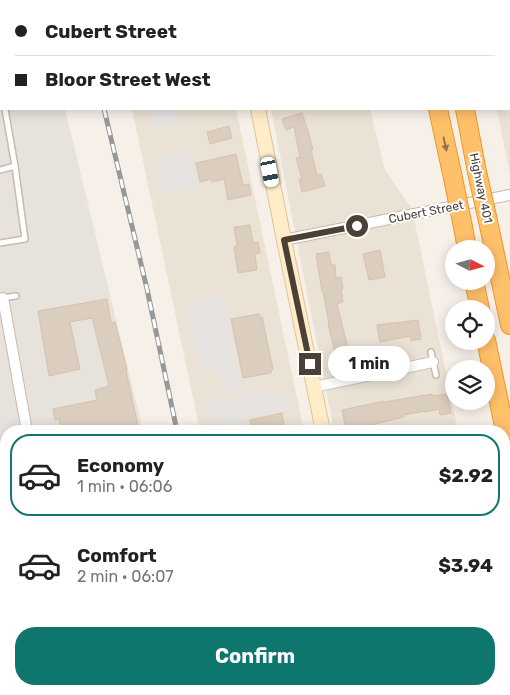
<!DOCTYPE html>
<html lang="en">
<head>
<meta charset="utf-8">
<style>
  :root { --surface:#fff; --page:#f6f6f6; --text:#222; --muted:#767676; --line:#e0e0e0; --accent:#0f766e }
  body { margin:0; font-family:Rubik,sans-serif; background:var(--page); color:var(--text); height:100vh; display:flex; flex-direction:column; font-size:19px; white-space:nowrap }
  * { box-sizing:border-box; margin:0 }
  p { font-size:16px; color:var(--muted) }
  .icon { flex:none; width:28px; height:28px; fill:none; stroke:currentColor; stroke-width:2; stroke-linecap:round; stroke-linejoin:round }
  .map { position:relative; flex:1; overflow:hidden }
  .details { position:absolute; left:0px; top:425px; width:510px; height:270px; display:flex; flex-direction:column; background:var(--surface); border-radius:20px 20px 0 0; box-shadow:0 2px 12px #0003 }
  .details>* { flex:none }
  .hud { position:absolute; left:0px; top:0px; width:510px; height:110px; box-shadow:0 2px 12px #0003; display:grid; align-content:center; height:110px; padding:0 15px; background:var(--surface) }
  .needle { width:32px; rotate:96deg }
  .buttons { position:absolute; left:445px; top:240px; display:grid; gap:10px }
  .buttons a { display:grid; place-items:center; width:50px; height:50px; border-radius:50%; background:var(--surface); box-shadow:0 2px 12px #0003; font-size:25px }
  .end { position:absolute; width:22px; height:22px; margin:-11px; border:6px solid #4a4035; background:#fff; box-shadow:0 0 0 2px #fff }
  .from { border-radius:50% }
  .bubble { position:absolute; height:35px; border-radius:18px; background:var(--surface); box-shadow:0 2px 12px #0003; font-size:16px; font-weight:700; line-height:35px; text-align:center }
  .car { position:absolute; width:15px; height:30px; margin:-15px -8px; border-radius:6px; box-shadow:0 0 4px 1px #0007; background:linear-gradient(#fff 24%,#345 0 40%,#fff 0 76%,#345 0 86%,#fff 0) }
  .hud b { display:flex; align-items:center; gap:18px; height:48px; font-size:19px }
  .hud b+b { border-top:1px solid var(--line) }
  .hud i { width:12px; height:12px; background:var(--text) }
  ul { padding:9px 0 0; list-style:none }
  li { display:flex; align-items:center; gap:15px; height:82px; margin:0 10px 8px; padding:0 5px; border:2px solid transparent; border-radius:20px }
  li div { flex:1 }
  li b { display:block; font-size:19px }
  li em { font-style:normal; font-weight:700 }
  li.current { border-color:var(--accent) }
  li>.icon { width:45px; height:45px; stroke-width:1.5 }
  .button { display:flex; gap:10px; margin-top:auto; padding:10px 15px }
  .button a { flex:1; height:58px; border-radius:20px; background:var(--accent); color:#fff; font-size:20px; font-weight:700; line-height:58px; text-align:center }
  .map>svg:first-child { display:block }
  .residential { fill:#eae2d5 }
  .industrial { fill:#e8e2dd }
  .parking { fill:#e7e3e0 }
  .building { fill:#dccebf; stroke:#d5c2ae }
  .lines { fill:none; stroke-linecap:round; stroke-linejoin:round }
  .lane-casing { stroke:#c6baac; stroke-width:8 }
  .street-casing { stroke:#c6baac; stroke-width:12 }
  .secondary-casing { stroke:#dec495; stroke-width:16 }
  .highway-casing { stroke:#f09528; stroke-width:20 }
  .lane { stroke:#fff; stroke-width:5 }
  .street { stroke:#fff; stroke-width:10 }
  .secondary { stroke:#ffedc9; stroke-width:14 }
  .highway { stroke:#ffc06a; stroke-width:18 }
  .rail-casing { stroke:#989898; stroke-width:5 }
  .rail { stroke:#fff; stroke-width:3; stroke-dasharray:9; stroke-linecap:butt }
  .highway-bridge-casing { stroke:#f09528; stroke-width:20; stroke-linecap:butt }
  .highway-bridge { stroke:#ffc06a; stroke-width:18 }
  .oneway { fill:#92734a }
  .route { stroke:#4a4035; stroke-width:6 }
  .labels { text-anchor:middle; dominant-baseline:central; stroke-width:4; stroke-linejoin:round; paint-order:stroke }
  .street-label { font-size:12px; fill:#4a4035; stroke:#fff }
</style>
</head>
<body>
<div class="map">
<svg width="510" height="695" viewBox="0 0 510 695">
  <rect width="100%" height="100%" fill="#f6f0e8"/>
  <g class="residential">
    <polygon points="476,0 510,0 510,175 497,109 509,109 509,1 476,1"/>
    <polygon points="132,109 236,109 304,431 200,431"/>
    <polygon points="271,109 370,109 385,170 412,209 458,431 334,431"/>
    <polygon points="6,607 6,689 196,689 197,695 0,695 0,609"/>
    <polygon points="504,655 510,685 510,695 385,695 384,689 504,689"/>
    <polygon points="247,689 354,689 355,695 248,695"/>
  </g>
  <polygon class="industrial" points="0,0 39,0 39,1 1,1 1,109 65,109 143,431 6,431 6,607 0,609"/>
  <g class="parking">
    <polygon points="150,109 175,109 178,122 154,128"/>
    <polygon points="189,150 197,186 164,194 156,157"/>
    <polygon points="223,295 243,389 222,394 216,370 200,373 185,303"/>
    <polygon points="272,388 274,397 288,394 291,409 242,419 245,431 213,431 207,403"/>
    <polygon points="9,419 11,431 6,431 6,504 0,505 0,421"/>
  </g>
  <g class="building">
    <polygon points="302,113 309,134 313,150 311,150 317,175 321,174 325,186 302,192 299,179 302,179 296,158 300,157 294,127 286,130 282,119"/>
    <polygon points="229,126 232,138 210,144 207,132"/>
    <polygon points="236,154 243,185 249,184 251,195 228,200 224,179 212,182 211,179 200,182 196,163"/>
    <polygon points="250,225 253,243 258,242 260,253 255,254 257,270 238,273 234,247 237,246 234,227"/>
    <polygon points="380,250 385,277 369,280 363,254"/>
    <polygon points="329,252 331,265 335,265 336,278 341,277 343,289 341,289 343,302 337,304 348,349 357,348 360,361 334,365 332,352 335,352 328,324 329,324 323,291 322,292 316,254"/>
    <polygon points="107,299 111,323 115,322 127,369 126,370 139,431 115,431 114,425 84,431 62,431 59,419 55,420 53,409 97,400 95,390 109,386 92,318 70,322 80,369 49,376 38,311"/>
    <polygon points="259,314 260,317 262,317 273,369 271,370 271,373 243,378 231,319"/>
    <polygon points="418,320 421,339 411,341 410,336 380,342 377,325"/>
    <polygon points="432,394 432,396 447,394 451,413 440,415 439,409 425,412 425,411 404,415 404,417 346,431 342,410 384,401 384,402"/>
    <polygon points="282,413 285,431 252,431 250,420"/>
  </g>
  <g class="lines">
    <defs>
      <g id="lane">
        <polyline points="283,1 286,0"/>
        <polyline points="0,81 1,88"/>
        <polyline points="0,170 15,166 5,109"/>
        <polyline points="0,243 25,239 15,166"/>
        <polyline points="2,298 16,296"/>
        <polyline points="431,352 436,375"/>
        <polyline points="3,596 6,615"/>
        <polyline points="0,682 6,681"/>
        <polyline points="20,689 21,695"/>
      </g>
      <g id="street">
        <polyline points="284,240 510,195"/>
        <polyline points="3,298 27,431"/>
        <polyline points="314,387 433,362"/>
        <polyline points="0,597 6,596"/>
      </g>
      <g id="secondary">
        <polyline points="234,0 235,1"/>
        <polyline points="258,109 284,240 323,431"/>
        <polyline points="374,689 376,695"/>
      </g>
      <g id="highway">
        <polyline points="415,0 416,1"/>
        <polyline points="444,0 444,1"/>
        <polyline points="438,109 453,178"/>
        <polyline points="465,109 477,172"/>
        <polyline points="488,221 510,325"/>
        <polyline points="463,227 467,249"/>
        <polyline points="474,281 480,309"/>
        <polyline points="486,340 510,455"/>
      </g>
    </defs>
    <use href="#lane" class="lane-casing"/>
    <use href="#street" class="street-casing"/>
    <use href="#secondary" class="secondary-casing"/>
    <use href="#highway" class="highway-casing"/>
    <use href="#lane" class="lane"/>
    <use href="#street" class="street"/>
    <use href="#secondary" class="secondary"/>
    <use href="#highway" class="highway"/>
    <defs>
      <g id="rail">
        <polyline points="75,0 75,1"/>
        <polyline points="104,109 147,289 177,431"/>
        <polyline points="222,689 222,695"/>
      </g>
    </defs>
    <use href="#rail" class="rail-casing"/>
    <use href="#rail" class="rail"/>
    <defs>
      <g id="highway-bridge">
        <polyline points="477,172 488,221"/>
        <polyline points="453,178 463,227"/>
      </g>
    </defs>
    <use href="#highway-bridge" class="highway-bridge-casing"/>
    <use href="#highway-bridge" class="highway-bridge"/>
  </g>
  <defs><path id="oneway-solid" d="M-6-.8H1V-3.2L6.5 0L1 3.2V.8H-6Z" transform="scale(1.25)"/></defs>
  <use class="oneway" href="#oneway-solid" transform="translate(445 144) rotate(78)"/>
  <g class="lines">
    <polyline class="route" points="310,364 284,240 357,226"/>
  </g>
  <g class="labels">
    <g class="street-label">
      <text transform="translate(481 188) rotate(78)">Highway 401</text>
      <text transform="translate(426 212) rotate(-11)">Cubert Street</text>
    </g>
  </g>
</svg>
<div class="buttons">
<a><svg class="needle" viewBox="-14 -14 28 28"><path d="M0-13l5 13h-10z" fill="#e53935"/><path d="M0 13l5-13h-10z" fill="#767676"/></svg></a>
<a><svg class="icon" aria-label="locate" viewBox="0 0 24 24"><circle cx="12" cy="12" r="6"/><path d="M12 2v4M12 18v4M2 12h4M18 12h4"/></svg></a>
<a><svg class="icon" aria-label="layers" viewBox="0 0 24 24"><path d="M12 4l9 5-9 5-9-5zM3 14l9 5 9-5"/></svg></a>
</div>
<i class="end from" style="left:357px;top:226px"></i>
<i class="end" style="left:310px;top:364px"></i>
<div class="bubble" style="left:328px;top:346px;width:82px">1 min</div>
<i class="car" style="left:270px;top:172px;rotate:169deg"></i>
<div class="hud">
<b><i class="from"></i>Cubert Street</b>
<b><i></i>Bloor Street West</b>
</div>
<section class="details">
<ul>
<li class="current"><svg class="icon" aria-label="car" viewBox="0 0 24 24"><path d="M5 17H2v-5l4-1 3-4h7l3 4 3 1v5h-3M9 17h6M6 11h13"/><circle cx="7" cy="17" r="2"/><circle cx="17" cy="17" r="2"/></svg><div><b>Economy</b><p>1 min · 06:06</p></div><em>$2.92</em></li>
<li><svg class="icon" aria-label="car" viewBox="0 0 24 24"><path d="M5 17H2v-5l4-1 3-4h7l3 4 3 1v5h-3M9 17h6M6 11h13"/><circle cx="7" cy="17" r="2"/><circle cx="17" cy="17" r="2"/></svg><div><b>Comfort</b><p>2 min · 06:07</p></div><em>$3.94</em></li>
</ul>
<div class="button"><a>Confirm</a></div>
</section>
</div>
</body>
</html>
